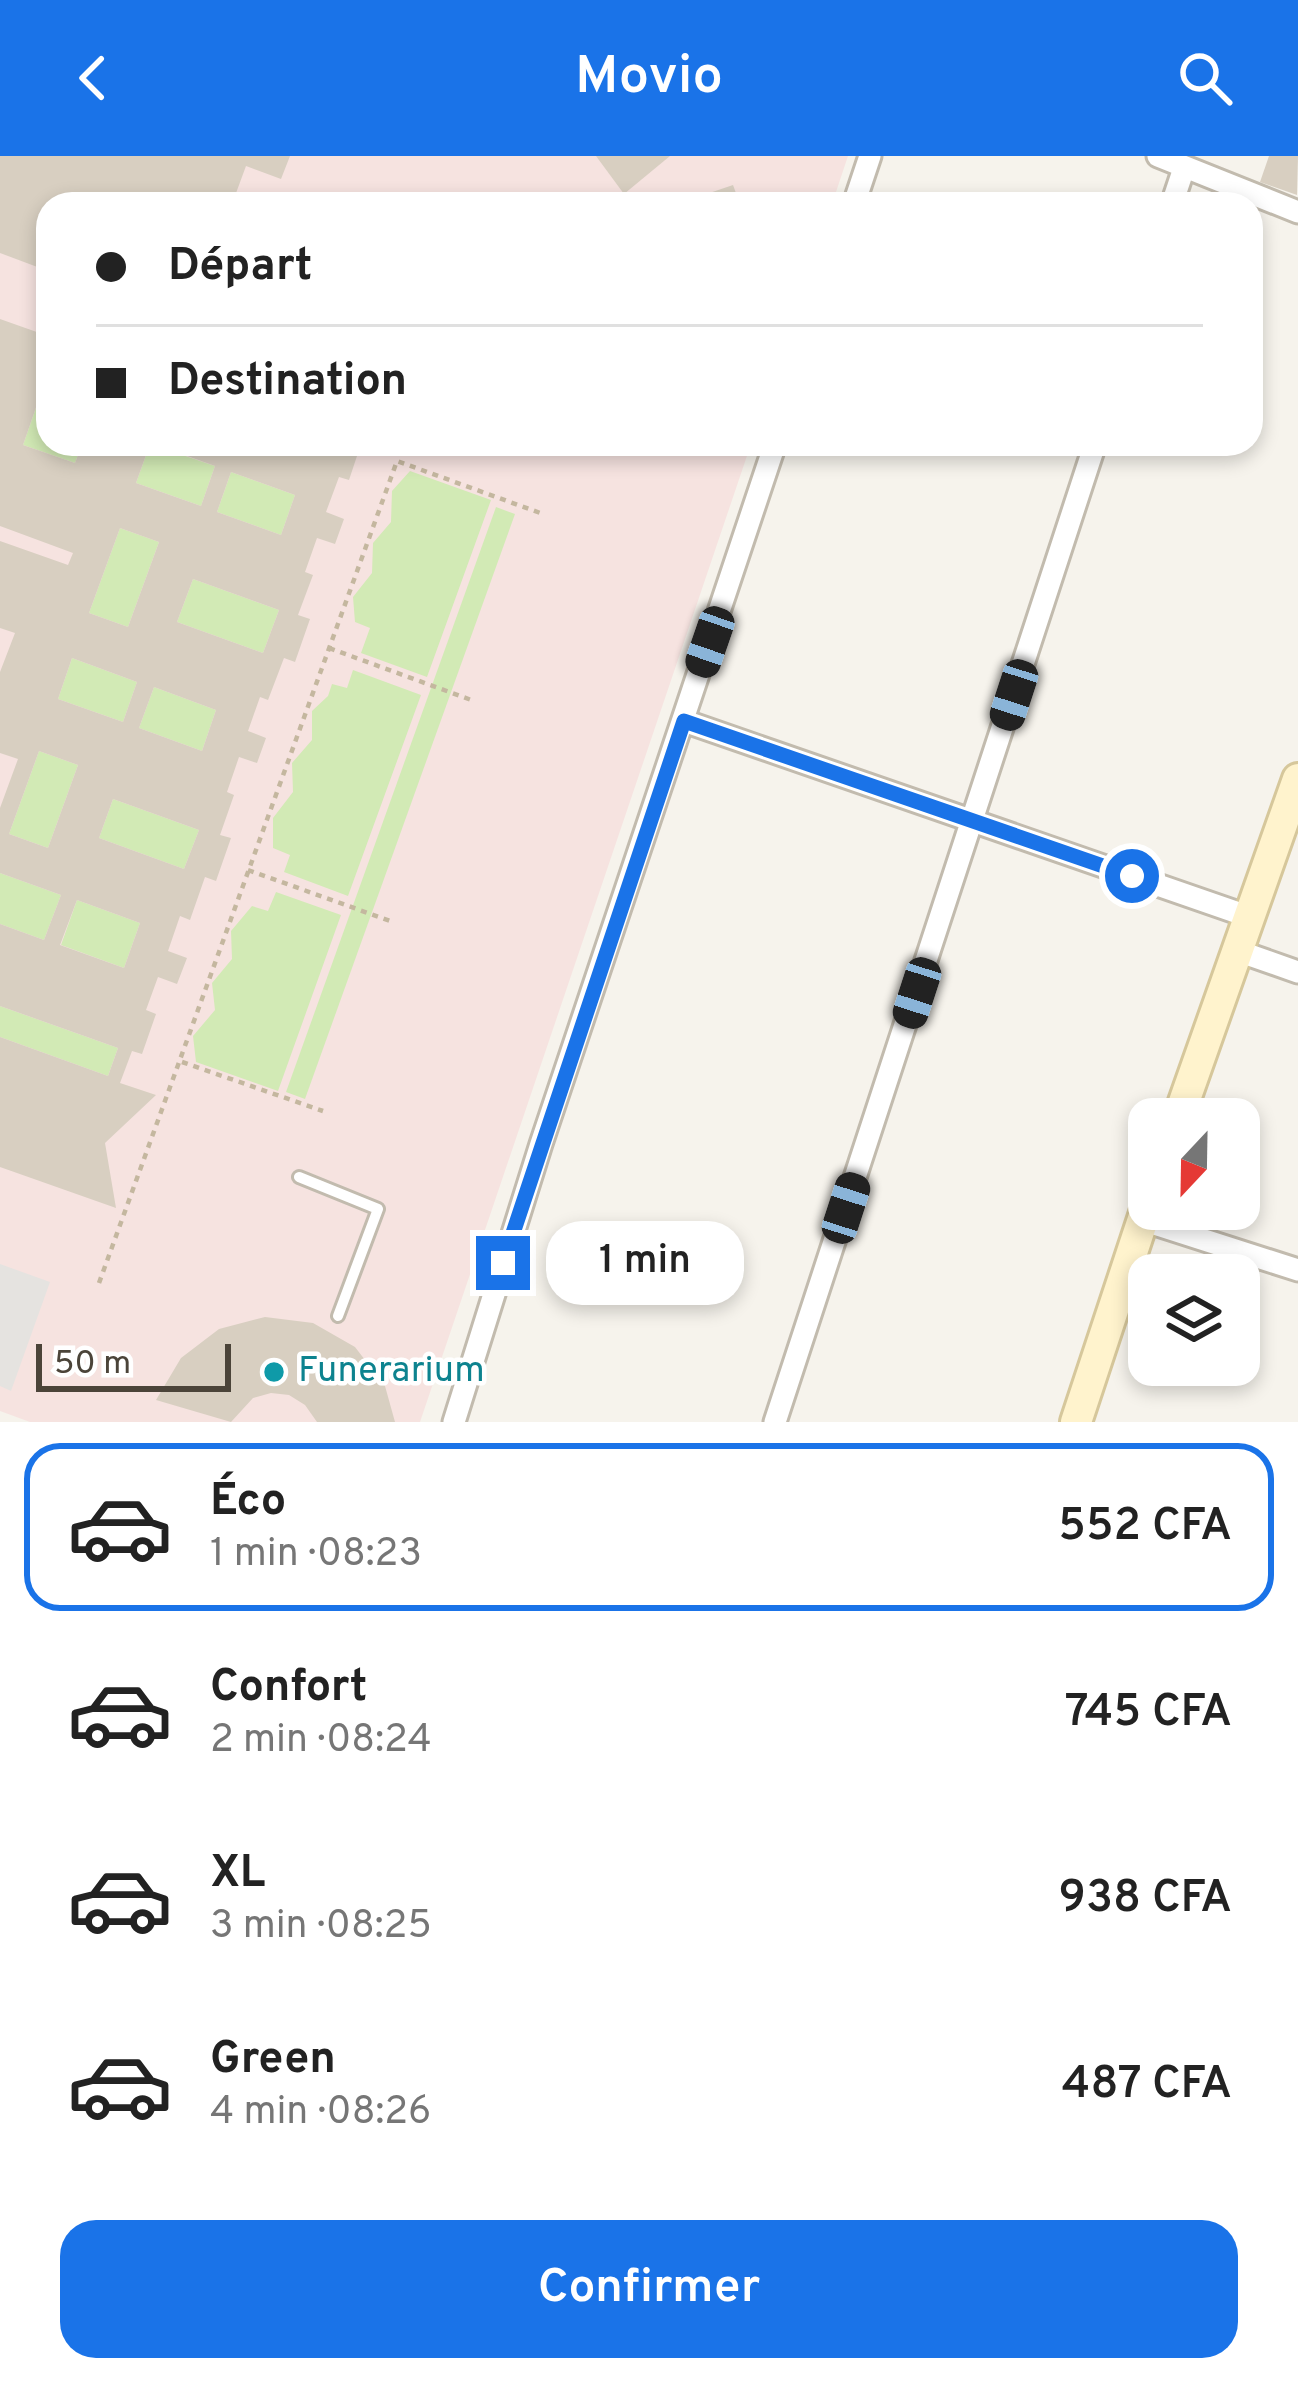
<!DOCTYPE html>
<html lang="fr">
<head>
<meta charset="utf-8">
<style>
  :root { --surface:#fff; --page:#f2f2f2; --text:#222; --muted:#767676; --line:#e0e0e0; --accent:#1a73e8 }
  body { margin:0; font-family:Overpass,sans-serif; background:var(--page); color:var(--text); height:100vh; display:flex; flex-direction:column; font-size:45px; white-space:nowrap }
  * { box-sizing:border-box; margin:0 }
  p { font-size:39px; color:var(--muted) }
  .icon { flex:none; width:66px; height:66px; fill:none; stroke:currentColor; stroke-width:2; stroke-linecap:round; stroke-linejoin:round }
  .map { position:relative; height:1266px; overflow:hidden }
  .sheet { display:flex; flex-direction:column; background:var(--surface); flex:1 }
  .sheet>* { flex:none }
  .guide { position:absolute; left:36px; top:36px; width:1227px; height:264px; border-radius:36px; box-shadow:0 6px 18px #0003; display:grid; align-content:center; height:264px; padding:0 60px; background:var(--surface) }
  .needle { width:78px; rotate:202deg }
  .controls { position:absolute; left:1128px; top:942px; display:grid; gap:24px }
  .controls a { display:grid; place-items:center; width:132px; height:132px; border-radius:24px; background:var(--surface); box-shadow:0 6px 18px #0003; font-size:60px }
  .scale { position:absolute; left:36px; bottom:30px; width:195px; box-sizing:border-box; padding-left:12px; border:6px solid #4b4439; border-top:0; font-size:33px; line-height:42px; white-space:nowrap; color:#4b4439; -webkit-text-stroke:9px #fff; paint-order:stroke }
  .end { position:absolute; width:54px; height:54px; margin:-27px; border:15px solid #1a73e8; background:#fff; box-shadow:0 0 0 6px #fff }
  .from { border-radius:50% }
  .bubble { position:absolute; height:84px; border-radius:36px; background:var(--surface); box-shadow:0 6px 18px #0003; font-size:39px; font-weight:600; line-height:84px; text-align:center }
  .car { position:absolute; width:36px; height:72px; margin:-36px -18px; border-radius:15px; box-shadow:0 0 9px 3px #0007; background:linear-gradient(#222 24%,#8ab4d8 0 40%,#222 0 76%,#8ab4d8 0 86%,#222 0) }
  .guide b { display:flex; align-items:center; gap:42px; height:114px; font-size:45px }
  .guide b+b { border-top:3px solid var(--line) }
  .guide i { width:30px; height:30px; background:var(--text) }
  ul { padding:21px 0 0; list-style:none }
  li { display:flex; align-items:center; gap:36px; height:168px; margin:0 24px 18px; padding:0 36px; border:6px solid transparent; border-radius:36px }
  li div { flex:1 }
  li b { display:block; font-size:45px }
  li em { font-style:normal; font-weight:600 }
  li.on { border-color:var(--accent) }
  li>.icon { width:108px; height:108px; stroke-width:1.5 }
  .cta { display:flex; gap:24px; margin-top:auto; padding:24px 60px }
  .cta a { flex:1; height:138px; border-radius:36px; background:var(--accent); color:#fff; font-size:48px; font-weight:600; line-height:138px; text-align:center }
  header { display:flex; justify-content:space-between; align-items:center; height:156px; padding:0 60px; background:var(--accent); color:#fff; font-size:54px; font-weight:600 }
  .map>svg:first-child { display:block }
  .medical { fill:#f6e3e0 }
  .green { fill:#d2eab5 }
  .parking { fill:#e5e3e0 }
  .building { fill:#d8cfc1; fill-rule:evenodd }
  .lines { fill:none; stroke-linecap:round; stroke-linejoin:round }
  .lane-casing { stroke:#c2bbae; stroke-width:16 }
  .street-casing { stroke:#c2bbae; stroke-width:27 }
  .secondary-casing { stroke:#d6c79b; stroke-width:36 }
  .path { stroke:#c4b79f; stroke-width:4.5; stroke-dasharray:6 6; stroke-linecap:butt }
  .lane { stroke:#fff; stroke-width:10 }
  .street { stroke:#fff; stroke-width:21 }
  .secondary { stroke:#fff3cd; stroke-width:30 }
  .route { stroke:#1a73e8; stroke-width:15 }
  .culture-dot { fill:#0f9aa8; stroke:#fff; stroke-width:4.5 }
  .labels { text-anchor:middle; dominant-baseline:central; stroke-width:9; stroke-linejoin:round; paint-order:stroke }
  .culture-label { font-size:36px; fill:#0d838f; stroke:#fff; text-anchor:start }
</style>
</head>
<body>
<header><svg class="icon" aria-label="back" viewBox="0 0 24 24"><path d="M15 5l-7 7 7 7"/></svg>Movio<svg class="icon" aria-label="search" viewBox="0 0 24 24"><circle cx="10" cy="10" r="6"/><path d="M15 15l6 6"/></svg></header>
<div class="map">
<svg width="1298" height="1266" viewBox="0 0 1298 1266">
  <rect width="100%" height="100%" fill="#f6f3ec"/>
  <polygon class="medical" points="0,0 848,0 832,48 48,48 48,288 751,288 420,1266 30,1266 0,1255"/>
  <g class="green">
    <polygon points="41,237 48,239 48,288 82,288 75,307 23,289"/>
    <polygon points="150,288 215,310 201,350 136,327"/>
    <polygon points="410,315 491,344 427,521 361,497 370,472 355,466 353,441 372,417 373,387 391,366 392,335"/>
    <polygon points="231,316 295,339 281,379 217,356"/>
    <polygon points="496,351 515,358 305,943 286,936"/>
    <polygon points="120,372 159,386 128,471 89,457"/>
    <polygon points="193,423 279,454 263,497 177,466"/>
    <polygon points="72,502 137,526 123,566 58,543"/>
    <polygon points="353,514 421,539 348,740 284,716 290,699 273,692 273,662 293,636 292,607 312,584 312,555 328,540 332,528 347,532"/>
    <polygon points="154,531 216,554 202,595 139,572"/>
    <polygon points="39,595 78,609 48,692 9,678"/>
    <polygon points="113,643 199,674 184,713 99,682"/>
    <polygon points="0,717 61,739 44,784 0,768"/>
    <polygon points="276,736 341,759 278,935 196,906 193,880 215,854 212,827 232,803 231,775 252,750 268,755"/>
    <polygon points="77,744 140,767 124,812 61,789"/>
    <polygon points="0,850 118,892 108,920 0,881"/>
  </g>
  <polygon class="parking" points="0,1108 50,1126 11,1235 0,1230"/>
  <g class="building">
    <polygon points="0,0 290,0 281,23 246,10 232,48 48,48 48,115 0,97"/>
    <polygon points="596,0 670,0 624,38"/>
    <polygon points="1269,0 1298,0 1297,39 1260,26"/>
    <polygon points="733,29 740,48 680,48 680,47"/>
    <path d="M0,163l48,17v59l-7,-2 -18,52 52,18 7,-19h68l-14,39 65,23 14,-40 -61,-22h207l-12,36 -10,-3 -13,35 18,7 -9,25 -18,-6 -12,34 8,3 -15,40 12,4 -15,43 -11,-4 -16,42 -8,-3 -12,34 18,7 -9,25 -18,-6 -12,35 7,3 -14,40 11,3 -15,43 -11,-4 -15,43 -10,-4 -12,35 19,7 -10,26 -19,-7 -12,33 10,4 -14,40 -10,-3 -12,32 36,12 -51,48 11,65 -116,-41v-130l108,39 10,-28 -118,-42v-82l44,16 17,-45 -61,-22v-65l18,-49 -18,-6v-81l15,-39 -15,-5v-87l68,24 5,-12 -73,-27zM231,316l64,23 -14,40 -64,-23zM120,372l39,14 -31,85 -39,-14zM193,423l86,31 -16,43 -86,-31zM72,502l65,24 -14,40 -65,-23zM154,531l62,23 -14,41 -63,-23zM39,595l39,14 -30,83 -39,-14zM113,643l86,31 -15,39 -85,-31zM77,744l63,23 -16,45 -64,-23z"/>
    <polygon points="265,1161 313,1167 355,1191 385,1230 395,1266 317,1266 305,1249 289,1239 271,1237 253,1242 231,1266 156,1244 181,1202 219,1173"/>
  </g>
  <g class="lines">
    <defs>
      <polyline id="lane" points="299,1021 378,1053 338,1160"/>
      <g id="street">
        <polyline points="1158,0 1298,56"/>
        <polyline points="854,48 870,0"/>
        <polyline points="1172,48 1184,12"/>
        <polyline points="684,565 1250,761"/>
        <polyline points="1238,795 1298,816"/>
        <polyline points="1142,1064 1298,1114"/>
        <polyline points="454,1266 541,988 775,288"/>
        <polyline points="775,1266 1095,288"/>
      </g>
      <g id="secondary">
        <polyline points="1178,963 1298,623"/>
        <polyline points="1076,1266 1149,1045"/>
      </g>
    </defs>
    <use href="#lane" class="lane-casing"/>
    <use href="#street" class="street-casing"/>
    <use href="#secondary" class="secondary-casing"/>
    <g class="path">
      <polyline points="329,492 474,545"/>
      <polyline points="248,714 393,766"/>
      <polyline points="182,906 323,955"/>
      <polyline points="99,1127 397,305 543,358"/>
    </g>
    <use href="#lane" class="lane"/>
    <use href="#street" class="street"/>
    <use href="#secondary" class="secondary"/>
  </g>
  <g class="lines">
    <polyline class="route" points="503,1107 684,565 1132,720"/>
  </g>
  <circle class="culture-dot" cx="274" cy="1216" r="12"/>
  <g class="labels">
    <g class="culture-label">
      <text x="298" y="1216">Funerarium</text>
    </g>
  </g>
</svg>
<div class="controls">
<a><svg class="needle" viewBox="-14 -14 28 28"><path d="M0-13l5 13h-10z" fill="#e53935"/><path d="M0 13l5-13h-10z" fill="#767676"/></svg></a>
<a><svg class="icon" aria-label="layers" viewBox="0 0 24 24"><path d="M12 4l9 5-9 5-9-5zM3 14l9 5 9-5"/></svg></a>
</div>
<div class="scale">50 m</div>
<i class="end from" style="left:1132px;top:720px"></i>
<i class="end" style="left:503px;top:1107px"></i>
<div class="bubble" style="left:546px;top:1065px;width:198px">1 min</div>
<i class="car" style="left:710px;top:486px;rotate:199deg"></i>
<i class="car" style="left:1014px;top:539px;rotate:198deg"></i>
<i class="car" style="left:917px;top:837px;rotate:198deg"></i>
<i class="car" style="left:846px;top:1052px;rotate:18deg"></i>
<div class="guide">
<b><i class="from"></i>Départ</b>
<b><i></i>Destination</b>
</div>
</div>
<section class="sheet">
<ul>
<li class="on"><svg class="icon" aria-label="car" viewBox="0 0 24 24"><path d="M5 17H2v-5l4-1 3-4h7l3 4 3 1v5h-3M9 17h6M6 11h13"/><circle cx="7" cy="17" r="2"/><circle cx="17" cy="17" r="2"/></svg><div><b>Éco</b><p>1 min · 08:23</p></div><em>552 CFA</em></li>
<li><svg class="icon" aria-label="car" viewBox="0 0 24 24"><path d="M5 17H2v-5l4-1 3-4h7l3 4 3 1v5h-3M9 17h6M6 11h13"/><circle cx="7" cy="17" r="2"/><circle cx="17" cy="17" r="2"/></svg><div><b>Confort</b><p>2 min · 08:24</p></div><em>745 CFA</em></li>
<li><svg class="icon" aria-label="car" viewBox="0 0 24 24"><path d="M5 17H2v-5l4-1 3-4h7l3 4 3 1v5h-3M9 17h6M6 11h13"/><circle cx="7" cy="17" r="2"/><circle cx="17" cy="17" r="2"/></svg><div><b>XL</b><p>3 min · 08:25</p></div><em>938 CFA</em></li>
<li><svg class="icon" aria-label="car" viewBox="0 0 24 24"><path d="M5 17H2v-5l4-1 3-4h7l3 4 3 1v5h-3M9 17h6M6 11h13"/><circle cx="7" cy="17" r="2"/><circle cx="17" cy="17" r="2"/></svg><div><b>Green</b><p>4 min · 08:26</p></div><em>487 CFA</em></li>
</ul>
<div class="cta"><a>Confirmer</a></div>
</section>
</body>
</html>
